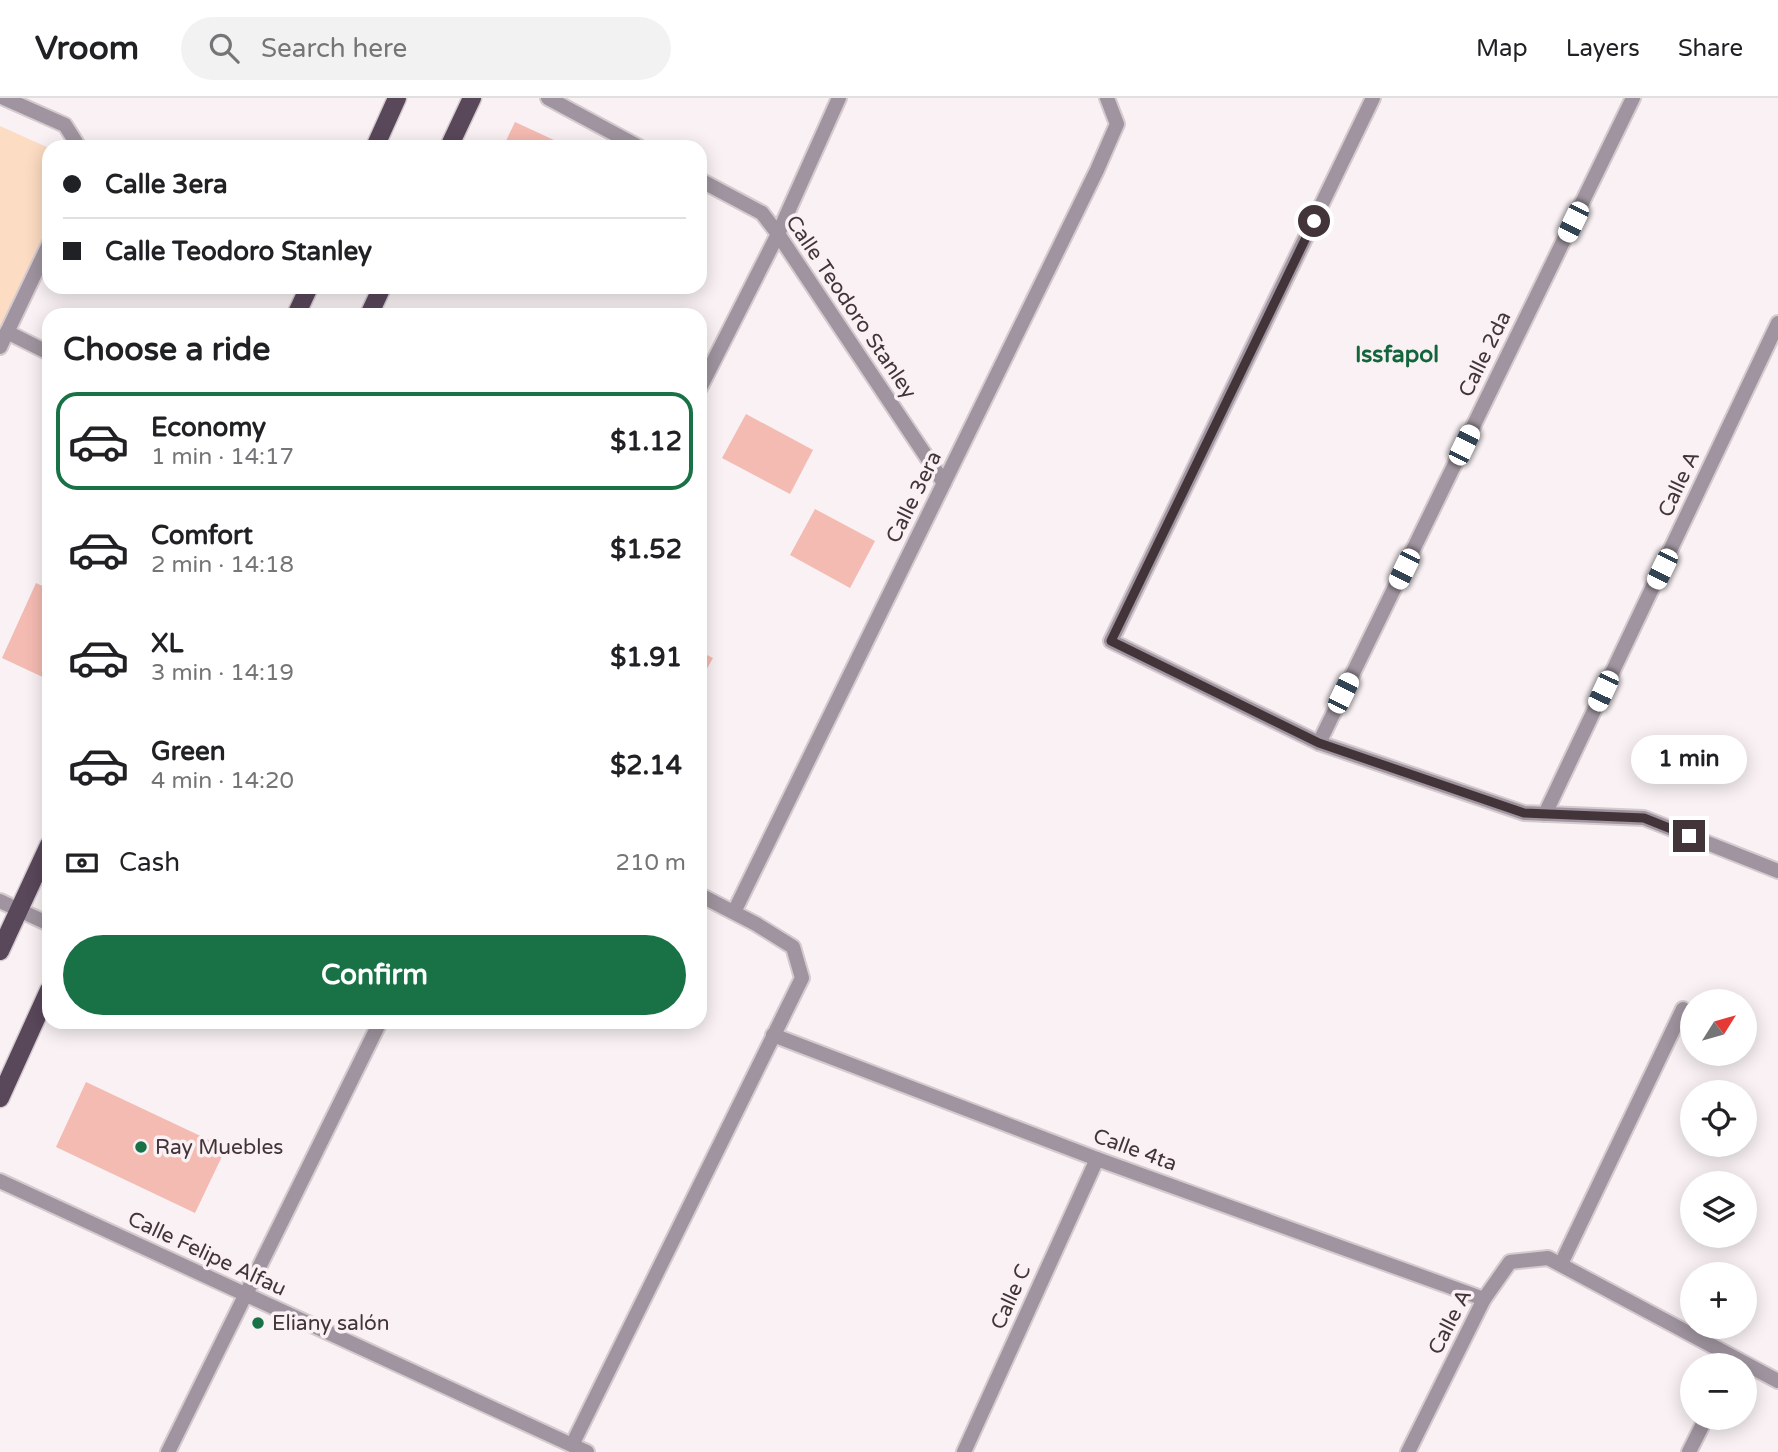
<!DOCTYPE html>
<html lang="en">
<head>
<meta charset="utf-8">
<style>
  :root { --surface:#fff; --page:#f2f2f2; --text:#202124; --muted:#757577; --line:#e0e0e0; --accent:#197245 }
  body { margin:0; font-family:"Varela Round",sans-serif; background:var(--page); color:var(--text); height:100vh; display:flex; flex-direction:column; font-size:26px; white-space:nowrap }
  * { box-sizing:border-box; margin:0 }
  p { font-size:23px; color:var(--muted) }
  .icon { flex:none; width:38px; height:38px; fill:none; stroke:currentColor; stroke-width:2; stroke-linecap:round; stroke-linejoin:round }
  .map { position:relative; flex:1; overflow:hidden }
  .side { position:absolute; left:42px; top:210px; width:665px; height:721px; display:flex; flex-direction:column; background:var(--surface); border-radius:21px; box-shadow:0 4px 18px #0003 }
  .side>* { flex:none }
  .top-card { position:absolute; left:42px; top:42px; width:665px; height:154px; border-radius:21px; box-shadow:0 4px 18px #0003; display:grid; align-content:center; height:154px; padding:0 21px; background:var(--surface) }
  .needle { width:46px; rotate:53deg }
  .controls { position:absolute; left:1680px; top:891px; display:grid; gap:14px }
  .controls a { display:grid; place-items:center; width:77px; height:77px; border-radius:50%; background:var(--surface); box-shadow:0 4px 18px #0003; font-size:35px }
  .end { position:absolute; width:32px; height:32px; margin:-16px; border:9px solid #433439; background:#fff; box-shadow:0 0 0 4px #fff }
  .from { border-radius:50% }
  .bubble { position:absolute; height:49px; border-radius:24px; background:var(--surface); box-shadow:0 4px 18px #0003; font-size:23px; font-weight:700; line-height:49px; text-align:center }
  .car { position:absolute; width:21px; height:42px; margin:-21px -10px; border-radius:9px; box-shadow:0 0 5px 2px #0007; background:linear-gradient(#fff 24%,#345 0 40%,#fff 0 76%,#345 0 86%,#fff 0) }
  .top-card b { display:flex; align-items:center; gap:24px; height:66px; font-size:26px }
  .top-card b+b { border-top:2px solid var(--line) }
  .top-card i { width:18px; height:18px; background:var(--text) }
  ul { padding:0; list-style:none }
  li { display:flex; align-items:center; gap:21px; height:98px; margin:0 14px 10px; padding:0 7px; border:4px solid transparent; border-radius:21px }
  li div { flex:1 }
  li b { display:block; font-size:26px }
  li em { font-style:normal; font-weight:700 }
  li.current { border-color:var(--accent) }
  li>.icon { width:63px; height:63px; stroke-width:1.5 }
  h2 { padding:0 21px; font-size:32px; line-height:84px }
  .pay { display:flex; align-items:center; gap:18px; height:77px; padding:0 21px; font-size:26px }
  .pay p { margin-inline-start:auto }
  .button { display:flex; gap:14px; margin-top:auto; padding:14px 21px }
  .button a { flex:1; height:80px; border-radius:42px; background:var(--accent); color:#fff; font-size:28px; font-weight:700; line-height:80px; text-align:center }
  header { display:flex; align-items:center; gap:42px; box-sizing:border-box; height:98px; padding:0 35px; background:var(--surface); border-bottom:2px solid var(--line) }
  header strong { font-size:33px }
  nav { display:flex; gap:38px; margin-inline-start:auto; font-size:24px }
  .search { width:490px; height:63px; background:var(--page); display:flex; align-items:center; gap:18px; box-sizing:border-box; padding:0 24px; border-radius:38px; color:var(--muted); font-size:26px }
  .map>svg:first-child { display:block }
  .green { fill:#fcdcc2 }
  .building { fill:#f4bbb2 }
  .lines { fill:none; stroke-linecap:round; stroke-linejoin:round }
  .street-casing { stroke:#d5cbcf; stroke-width:18 }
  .primary-casing { stroke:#d5cbcf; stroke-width:21 }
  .street { stroke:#9f949f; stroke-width:14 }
  .primary { stroke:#59475a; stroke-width:18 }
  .route { stroke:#433439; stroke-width:9 }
  .poi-dot { fill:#197245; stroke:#f9f1f4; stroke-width:2.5 }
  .labels { text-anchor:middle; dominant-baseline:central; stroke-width:7; stroke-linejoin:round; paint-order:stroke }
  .street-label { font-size:21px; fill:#433439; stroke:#f9f1f4 }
  .poi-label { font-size:21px; fill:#433439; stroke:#f9f1f4; text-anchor:start }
  .neighbourhood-label { font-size:23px; font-weight:bold; fill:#13653c; stroke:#f9f1f4 }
</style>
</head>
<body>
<header>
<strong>Vroom</strong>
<div class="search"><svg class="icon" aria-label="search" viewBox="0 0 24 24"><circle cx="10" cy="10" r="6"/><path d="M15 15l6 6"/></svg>Search here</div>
<nav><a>Map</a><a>Layers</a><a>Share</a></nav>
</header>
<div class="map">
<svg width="1778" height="1354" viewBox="0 0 1778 1354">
  <rect width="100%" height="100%" fill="#f9f1f4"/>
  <polygon class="green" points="0,28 49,50 49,136 0,235"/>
  <g class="building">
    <polygon points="515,24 569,49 503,49"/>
    <polygon points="746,316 813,352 790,396 722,360"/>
    <polygon points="815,411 875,443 850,490 790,457"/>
    <polygon points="36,485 49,491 49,582 2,560"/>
    <polygon points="705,556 713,560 700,583 700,558 702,560"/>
    <polygon points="86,984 226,1050 195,1115 56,1049"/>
  </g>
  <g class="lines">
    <defs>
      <g id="street">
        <polyline points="4,0 65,27 79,49"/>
        <polyline points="548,0 639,49"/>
        <polyline points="1373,0 1111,543 1319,645 1524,715 1644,720 1778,773"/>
        <polyline points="700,82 762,115 778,136 944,385"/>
        <polyline points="7,234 49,255"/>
        <polyline points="0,249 49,146"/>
        <polyline points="700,290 778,136 839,0"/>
        <polyline points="1319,645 1633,0"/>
        <polyline points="1545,716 1778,225"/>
        <polyline points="0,803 49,826"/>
        <polyline points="734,814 1097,72 1117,26 1107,0"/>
        <polyline points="773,937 1097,1061 1484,1201"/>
        <polyline points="0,1083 587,1354"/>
        <polyline points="1561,1166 1683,911"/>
        <polyline points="572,1347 802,880 793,849 756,826 700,797"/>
        <polyline points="168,1354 380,924"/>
        <polyline points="964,1354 1097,1061"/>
        <polyline points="1408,1354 1484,1201 1510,1164 1548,1160 1778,1283"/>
        <polyline points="1689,1354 1706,1320"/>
      </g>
      <g id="primary">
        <polyline points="375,49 397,0"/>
        <polyline points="449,49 472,0"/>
        <polyline points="296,217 309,189"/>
        <polyline points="369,217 382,189"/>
        <polyline points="0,853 49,747"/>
        <polyline points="0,1000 49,892"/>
      </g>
    </defs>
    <use href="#street" class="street-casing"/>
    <use href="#primary" class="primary-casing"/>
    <use href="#street" class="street"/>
    <use href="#primary" class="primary"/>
  </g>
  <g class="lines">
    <polyline class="route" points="1314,123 1111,543 1319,645 1524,715 1644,720 1689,738"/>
  </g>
  <g class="poi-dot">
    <circle cx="141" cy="1049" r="7"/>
    <circle cx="258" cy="1225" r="7"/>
  </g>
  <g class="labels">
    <g class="street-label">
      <text transform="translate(851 209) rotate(56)">Calle Teodoro Stanley</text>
      <text transform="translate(1485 256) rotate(-64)">Calle 2da</text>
      <text transform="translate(1679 386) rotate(-65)">Calle A</text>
      <text transform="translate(914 399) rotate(-64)">Calle 3era</text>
      <text transform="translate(1135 1052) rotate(20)">Calle 4ta</text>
      <text transform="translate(207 1156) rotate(25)">Calle Felipe Alfau</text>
      <text transform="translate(1011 1199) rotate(-66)">Calle C</text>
      <text transform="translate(1450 1224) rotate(-63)">Calle A</text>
    </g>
    <g class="poi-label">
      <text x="155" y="1049">Ray Muebles</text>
      <text x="272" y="1225">Eliany salón</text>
    </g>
    <g class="neighbourhood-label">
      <text x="1397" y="257">Issfapol</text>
    </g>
  </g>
</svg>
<div class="controls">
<a><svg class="needle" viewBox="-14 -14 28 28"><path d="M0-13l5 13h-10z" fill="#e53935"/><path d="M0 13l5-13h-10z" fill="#757577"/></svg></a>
<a><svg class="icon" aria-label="locate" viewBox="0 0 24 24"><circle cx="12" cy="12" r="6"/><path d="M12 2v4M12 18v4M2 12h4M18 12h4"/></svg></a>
<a><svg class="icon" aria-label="layers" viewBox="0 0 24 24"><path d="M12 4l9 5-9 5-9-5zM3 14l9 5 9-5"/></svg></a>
<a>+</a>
<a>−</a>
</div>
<i class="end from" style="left:1314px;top:123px"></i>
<i class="end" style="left:1689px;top:738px"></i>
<div class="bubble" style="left:1631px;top:637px;width:116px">1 min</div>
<i class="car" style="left:1573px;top:124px;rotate:206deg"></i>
<i class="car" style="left:1464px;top:347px;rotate:26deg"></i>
<i class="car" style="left:1404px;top:471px;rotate:206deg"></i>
<i class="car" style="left:1662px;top:471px;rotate:206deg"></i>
<i class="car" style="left:1603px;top:593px;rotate:205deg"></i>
<i class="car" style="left:1343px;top:595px;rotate:26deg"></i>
<div class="top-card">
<b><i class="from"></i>Calle 3era</b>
<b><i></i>Calle Teodoro Stanley</b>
</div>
<section class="side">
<h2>Choose a ride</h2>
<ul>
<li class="current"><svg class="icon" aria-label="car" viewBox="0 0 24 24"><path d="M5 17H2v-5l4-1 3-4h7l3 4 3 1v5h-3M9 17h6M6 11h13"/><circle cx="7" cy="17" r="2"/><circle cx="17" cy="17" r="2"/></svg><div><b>Economy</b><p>1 min · 14:17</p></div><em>$1.12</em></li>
<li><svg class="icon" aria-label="car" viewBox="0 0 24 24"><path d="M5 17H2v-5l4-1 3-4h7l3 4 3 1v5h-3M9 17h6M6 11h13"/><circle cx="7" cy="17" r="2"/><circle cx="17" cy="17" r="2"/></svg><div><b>Comfort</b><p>2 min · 14:18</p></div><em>$1.52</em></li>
<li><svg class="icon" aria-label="car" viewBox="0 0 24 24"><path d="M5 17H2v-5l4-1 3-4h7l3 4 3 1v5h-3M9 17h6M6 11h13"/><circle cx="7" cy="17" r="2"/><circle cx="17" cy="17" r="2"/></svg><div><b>XL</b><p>3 min · 14:19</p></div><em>$1.91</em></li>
<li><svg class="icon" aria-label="car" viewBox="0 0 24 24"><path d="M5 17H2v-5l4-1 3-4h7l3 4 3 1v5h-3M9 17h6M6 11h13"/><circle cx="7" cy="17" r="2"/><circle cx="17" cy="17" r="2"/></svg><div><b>Green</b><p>4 min · 14:20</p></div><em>$2.14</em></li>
</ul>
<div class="pay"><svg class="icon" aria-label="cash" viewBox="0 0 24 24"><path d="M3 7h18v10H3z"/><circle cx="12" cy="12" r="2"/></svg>Cash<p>210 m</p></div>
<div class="button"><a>Confirm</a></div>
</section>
</div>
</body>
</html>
